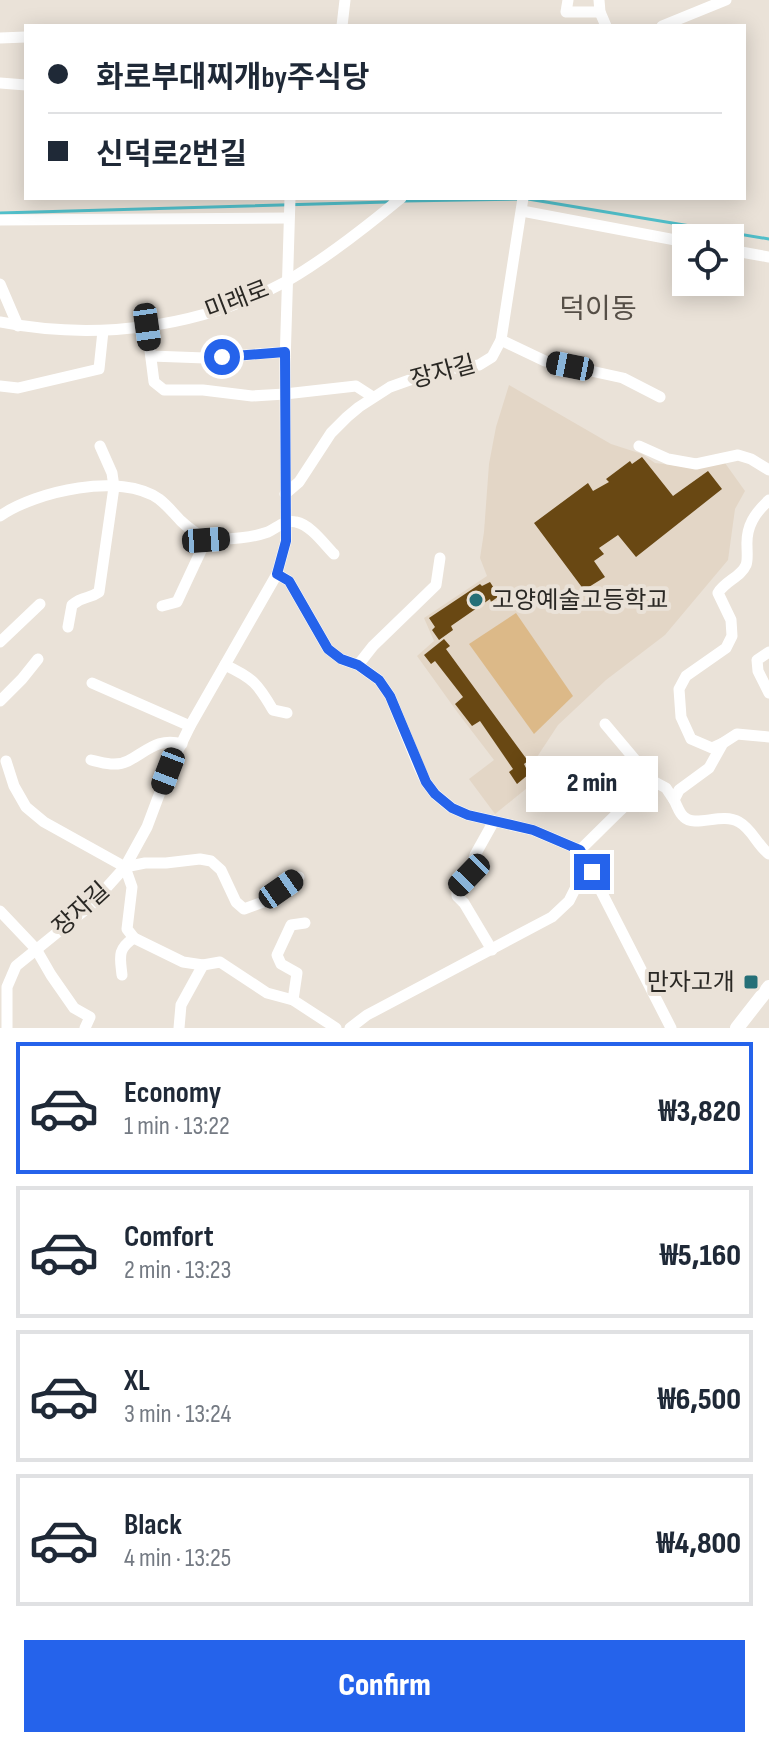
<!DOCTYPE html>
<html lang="en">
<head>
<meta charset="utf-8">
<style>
  :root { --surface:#fff; --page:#f2f2f3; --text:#1f2937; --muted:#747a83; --line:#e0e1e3; --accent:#2563eb }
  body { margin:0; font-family:"Sofia Sans Condensed","Noto Sans KR",sans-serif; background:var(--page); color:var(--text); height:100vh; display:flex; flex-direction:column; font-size:30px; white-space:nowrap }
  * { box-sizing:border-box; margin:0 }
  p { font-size:26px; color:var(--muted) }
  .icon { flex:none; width:44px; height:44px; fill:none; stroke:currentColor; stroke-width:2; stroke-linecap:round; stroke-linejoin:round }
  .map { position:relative; height:1028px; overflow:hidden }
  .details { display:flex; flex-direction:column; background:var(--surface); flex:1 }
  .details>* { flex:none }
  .hud { position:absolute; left:24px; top:24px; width:722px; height:176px; border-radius:0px; box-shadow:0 4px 20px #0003; display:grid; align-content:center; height:176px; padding:0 24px; background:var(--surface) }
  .fabs { position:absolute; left:672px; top:224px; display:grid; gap:16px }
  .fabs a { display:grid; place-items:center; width:72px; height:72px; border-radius:0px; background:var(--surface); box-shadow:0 4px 20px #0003; font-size:40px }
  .end { position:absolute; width:36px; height:36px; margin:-18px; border:10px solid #2563eb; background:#fff; box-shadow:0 0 0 4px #fff }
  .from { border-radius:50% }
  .bubble { position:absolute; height:56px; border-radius:0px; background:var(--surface); box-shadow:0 4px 20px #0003; font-size:26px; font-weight:800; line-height:56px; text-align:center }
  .car { position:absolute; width:24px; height:48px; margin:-24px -12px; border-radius:10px; box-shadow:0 0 6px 2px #0007; background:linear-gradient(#222 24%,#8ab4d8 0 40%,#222 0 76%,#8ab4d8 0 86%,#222 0) }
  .hud b { display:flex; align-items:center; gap:28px; height:76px; font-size:30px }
  .hud b+b { border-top:2px solid var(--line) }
  .hud i { width:20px; height:20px; background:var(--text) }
  ul { padding:14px 0 0; list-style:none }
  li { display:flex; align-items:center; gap:24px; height:132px; margin:0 16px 12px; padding:0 8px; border:4px solid var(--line); border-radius:0px }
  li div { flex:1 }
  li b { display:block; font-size:30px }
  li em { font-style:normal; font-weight:800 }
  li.current { border-color:var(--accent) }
  li>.icon { width:72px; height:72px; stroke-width:1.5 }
  .button { display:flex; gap:16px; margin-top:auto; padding:16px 24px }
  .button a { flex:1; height:92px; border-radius:0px; background:var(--accent); color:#fff; font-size:32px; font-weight:800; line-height:92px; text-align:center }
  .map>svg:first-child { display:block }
  .built { fill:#e3d6c6 }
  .green { fill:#dcb988 }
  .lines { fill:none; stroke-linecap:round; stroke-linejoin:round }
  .stream { stroke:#51bfca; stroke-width:3 }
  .building { fill:#694813 }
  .minor { stroke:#fff; stroke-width:11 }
  .major { stroke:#fff; stroke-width:14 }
  .route { stroke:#2563eb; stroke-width:10 }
  .poi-dot { fill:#256f77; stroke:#eae2d8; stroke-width:3 }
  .labels { text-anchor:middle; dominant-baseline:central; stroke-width:8; stroke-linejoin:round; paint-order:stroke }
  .street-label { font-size:24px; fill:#2a2824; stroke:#eae2d8 }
  .poi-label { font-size:24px; fill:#2a2824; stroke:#eae2d8; text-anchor:start }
  .quarter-label { font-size:28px; fill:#554e46; stroke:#eae2d8 }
</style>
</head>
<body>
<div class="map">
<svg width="769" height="1028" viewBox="0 0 769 1028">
  <rect width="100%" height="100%" fill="#eae2d8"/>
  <polygon class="built" points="509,385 611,444 642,454 655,463 697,468 725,463 745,491 735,509 728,560 665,635 606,680 558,725 537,757 543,775 495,814 469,779 494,760 458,713 417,656 434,641 424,618 487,576 480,558 484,532 489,464 496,427"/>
  <polygon class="green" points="516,613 573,696 534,734 469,644"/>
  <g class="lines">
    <g class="stream">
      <polyline points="528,199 769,239"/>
      <polyline points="404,201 520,199"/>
      <polyline points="0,213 388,202"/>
    </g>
  </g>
  <g class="building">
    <polygon points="642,457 673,496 708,471 722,489 636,557 618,535 599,548 604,554 594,561 605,577 584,590 534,523 588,483 593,491 609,482 606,479 630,461 632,464"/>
    <polygon points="490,582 499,596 491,602 490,599 451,626 453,630 439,640 432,630 435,627 429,618 480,584 482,586"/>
    <polygon points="444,639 450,646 446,649 528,761 524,764 529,774 517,784 509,772 513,769 480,721 472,726 455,704 463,697 435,661 431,664 424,655"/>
  </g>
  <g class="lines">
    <g class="minor">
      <polyline points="568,0 566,12 600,12"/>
      <polyline points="599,0 600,12 606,26"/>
      <polyline points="342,26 345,0"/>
      <polyline points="662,26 726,0"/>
      <polyline points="0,38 26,37"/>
      <polyline points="0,83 26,85"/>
      <polyline points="522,211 686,242"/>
      <polyline points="0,220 288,218"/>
      <polyline points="730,250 769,257"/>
      <polyline points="0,284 18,326"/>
      <path d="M0,322c96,19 200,6 287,-41 40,-23 79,-54 114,-83"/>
      <polyline points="147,327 154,382 164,390 203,390 252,396 285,394 356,386 373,397"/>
      <polyline points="501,340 545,361 623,378 660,397"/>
      <polyline points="151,356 205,358 285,352"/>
      <polyline points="0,386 18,388 99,369 103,331"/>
      <polyline points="639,446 668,459 696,464 738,455 751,459 769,470"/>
      <polyline points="285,494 299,482 331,433 347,417 359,407 390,387 418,377 451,369 479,365 492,357 501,340 523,198"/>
      <path d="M0,516c36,-25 121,-44 159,-17 8,6 15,15 22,22 7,7 16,13 25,19 20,-1 42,-1 62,-8 9,-4 17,-13 28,-10 15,3 28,22 38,32"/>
      <polyline points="277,574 289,581 328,649 341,659 358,665 379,680 390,696 419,767 426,782 435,794 452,808 468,815 533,830 580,850 671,1028"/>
      <polyline points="162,606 177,602 206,540"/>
      <path d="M68,627l4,-22c12,-10 16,-5 27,-13l15,-105 -2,-14 -12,-27"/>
      <polyline points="0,642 40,604"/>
      <polyline points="769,652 757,660 758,671 769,693"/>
      <path d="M225,665c28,13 33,19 48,45l14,3"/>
      <polyline points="358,665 373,646 436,585 440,558"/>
      <polyline points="92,683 190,726"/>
      <polyline points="0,701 22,679 38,659"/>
      <polyline points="605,724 653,781 666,788 674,800"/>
      <path d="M769,737l-32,-3 -14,9 -14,25 -30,22 -5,10c3,5 5,13 10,17 11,11 38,-5 55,5 13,7 18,23 30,32"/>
      <path d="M723,743l-11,5 -21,-9 -10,-22 -2,-28 7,-13 40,-28 6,-12 -1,-16 -13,-27c7,-12 23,-16 28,-28 2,-5 1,-13 1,-19 -1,-20 8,-33 22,-46"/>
      <path d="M91,760c12,3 25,7 37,1 19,-10 31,-24 54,-17"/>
      <polyline points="6,761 14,786 26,807 44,822 125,867 145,863 166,863 200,859 211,861 221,870 236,902 244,909 263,902 299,877"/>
      <path d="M580,850c24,-23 47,-48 73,-69"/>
      <polyline points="125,867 132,887 127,929 134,938 183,962 203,965 220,962 267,993 293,1000 336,1028"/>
      <polyline points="0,911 36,949 51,975 74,1008 90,1017 85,1028"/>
      <polyline points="492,950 464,903 457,896 457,887 469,875 475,855 494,821"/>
      <path d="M122,975c-2,-18 -5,-26 12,-37"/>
      <polyline points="293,1000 297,973 281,964 277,955 291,925 305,923"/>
      <polyline points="7,1028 7,987 16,966 90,906 125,867 147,827 168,771 190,726 277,574 286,541 285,364 290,198"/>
      <polyline points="179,1028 181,1005 203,965"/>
      <polyline points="350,1028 367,1015 552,917 569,901 576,887 592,872"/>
    </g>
    <polyline class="major" points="737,1028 769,987"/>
  </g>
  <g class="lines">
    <polyline class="route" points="222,357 285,352 286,541 277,574 289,581 328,649 341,659 358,665 379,680 390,696 426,782 435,794 452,808 468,815 533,830 580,850 592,872"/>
  </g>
  <g class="poi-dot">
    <circle cx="476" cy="600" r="8"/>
    <rect x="743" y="974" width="16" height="16" rx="4"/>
  </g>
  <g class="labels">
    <g class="street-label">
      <text transform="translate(237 300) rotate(-21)">미래로</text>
      <text transform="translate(443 372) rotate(-15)">장자길</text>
      <text transform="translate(81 909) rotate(-42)">장자길</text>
    </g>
    <g class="poi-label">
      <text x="492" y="600">고양예술고등학교</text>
      <text x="735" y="982" text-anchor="end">만자고개</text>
    </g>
    <g class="quarter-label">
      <text x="598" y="309">덕이동</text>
    </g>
  </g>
</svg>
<div class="fabs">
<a><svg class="icon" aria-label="locate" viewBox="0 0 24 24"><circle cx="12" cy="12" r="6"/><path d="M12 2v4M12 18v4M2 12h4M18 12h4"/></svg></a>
</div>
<i class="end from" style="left:222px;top:357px"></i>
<i class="end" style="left:592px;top:872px"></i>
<div class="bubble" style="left:526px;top:756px;width:132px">2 min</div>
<i class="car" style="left:147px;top:327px;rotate:172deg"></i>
<i class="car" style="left:570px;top:366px;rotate:281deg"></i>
<i class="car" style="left:206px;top:540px;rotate:86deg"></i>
<i class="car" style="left:168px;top:771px;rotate:201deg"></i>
<i class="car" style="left:469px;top:875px;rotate:224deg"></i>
<i class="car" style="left:281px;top:889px;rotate:55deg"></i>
<div class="hud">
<b><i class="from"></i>화로부대찌개by주식당</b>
<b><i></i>신덕로2번길</b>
</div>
</div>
<section class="details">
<ul>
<li class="current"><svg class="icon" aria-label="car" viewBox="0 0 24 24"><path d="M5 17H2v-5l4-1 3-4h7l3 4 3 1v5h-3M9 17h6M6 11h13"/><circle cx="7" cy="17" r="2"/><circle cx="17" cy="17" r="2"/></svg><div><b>Economy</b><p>1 min · 13:22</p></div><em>₩3,820</em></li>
<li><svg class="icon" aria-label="car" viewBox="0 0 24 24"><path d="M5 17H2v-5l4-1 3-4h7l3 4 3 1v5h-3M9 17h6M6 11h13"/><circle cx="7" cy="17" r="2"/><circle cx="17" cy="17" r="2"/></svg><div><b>Comfort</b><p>2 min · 13:23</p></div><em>₩5,160</em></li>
<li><svg class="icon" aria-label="car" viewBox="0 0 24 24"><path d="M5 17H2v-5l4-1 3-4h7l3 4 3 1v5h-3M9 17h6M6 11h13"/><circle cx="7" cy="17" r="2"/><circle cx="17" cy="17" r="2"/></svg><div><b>XL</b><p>3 min · 13:24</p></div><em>₩6,500</em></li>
<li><svg class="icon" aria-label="car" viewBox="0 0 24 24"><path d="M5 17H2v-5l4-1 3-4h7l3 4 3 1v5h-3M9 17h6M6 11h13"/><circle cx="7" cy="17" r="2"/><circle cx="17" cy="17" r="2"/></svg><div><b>Black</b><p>4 min · 13:25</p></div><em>₩4,800</em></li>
</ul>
<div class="button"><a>Confirm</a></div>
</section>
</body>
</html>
